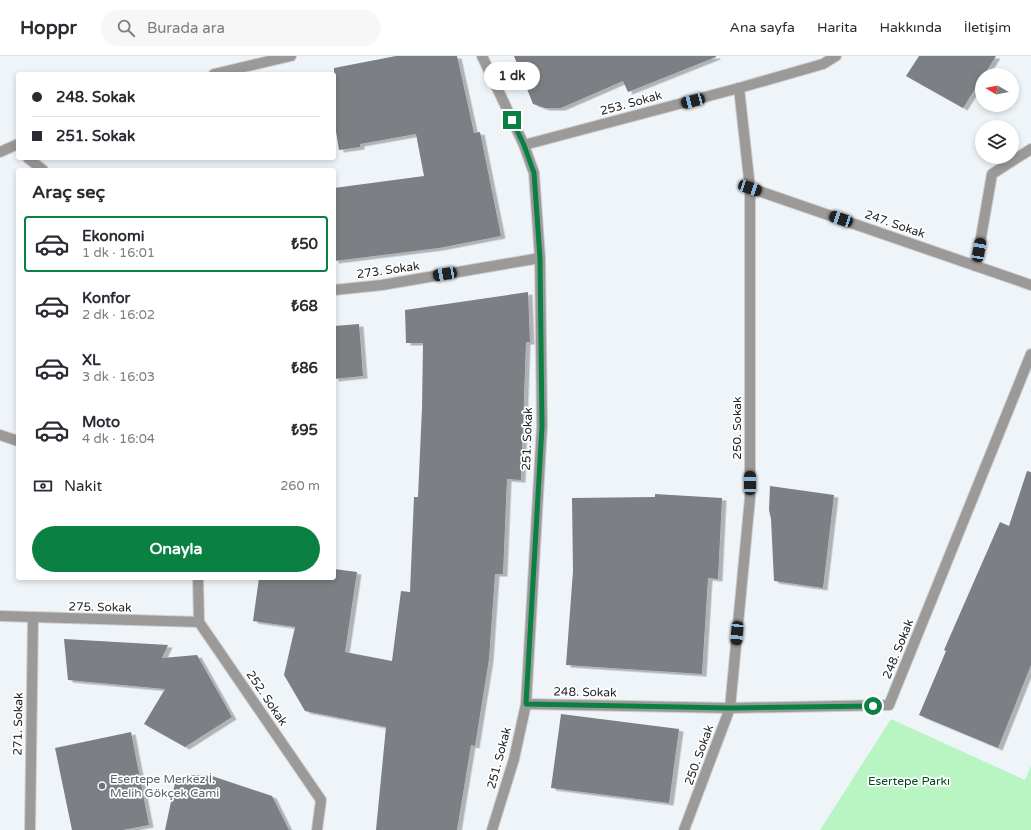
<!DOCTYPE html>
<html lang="tr">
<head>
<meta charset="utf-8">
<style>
  :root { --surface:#fff; --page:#f7f7f7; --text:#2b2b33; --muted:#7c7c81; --line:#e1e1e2; --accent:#0b8043 }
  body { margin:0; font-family:"Varela Round",sans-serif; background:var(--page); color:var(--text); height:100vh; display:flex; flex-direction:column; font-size:15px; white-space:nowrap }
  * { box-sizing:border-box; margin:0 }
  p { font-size:13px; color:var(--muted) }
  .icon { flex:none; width:22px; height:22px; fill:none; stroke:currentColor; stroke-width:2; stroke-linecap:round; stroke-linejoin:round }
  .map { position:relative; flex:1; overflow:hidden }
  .drawer { position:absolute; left:16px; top:112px; width:320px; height:412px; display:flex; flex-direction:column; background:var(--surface); border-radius:4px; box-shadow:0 2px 6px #0003 }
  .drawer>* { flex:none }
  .guide { position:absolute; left:16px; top:16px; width:320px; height:88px; border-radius:4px; box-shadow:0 2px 6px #0003; display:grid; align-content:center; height:88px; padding:0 16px; background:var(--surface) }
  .needle { width:26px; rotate:279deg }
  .buttons { position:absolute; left:975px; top:12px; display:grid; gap:8px }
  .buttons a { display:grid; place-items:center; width:44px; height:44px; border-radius:50%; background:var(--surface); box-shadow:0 2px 6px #0003; font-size:20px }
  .end { position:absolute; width:18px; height:18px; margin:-9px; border:5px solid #0b8043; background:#fff; box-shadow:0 0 0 2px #fff }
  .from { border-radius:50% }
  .bubble { position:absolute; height:28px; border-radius:14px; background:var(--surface); box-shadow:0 2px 6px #0003; font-size:13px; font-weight:700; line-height:28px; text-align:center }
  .car { position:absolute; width:12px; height:24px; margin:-12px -6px; border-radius:5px; box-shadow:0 0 3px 1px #0007; background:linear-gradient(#222 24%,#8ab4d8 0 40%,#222 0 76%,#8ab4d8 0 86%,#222 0) }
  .guide b { display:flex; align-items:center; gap:14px; height:38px; font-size:15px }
  .guide b+b { border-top:1px solid var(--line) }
  .guide i { width:10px; height:10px; background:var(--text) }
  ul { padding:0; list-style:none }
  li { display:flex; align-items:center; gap:12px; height:56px; margin:0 8px 6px; padding:0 8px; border:2px solid transparent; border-radius:4px }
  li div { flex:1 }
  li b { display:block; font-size:15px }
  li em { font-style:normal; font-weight:700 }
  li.on { border-color:var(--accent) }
  li>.icon { width:36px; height:36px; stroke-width:1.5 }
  h2 { padding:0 16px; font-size:18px; line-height:48px }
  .pay { display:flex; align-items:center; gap:10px; height:44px; padding:0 16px; font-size:15px }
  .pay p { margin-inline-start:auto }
  .button { display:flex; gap:8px; margin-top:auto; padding:8px 16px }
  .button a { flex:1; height:46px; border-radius:24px; background:var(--accent); color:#fff; font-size:16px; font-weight:700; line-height:46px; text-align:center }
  header { display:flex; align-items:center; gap:24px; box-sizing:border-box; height:56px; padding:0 20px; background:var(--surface); border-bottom:1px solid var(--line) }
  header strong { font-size:19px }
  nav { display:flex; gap:22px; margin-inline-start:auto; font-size:14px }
  .search { width:280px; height:36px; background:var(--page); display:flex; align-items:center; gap:10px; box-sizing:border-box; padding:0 14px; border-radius:22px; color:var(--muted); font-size:15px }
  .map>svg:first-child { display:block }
  .green { fill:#b9f4c3 }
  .building { fill:#7c7f83; filter:url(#shadow) }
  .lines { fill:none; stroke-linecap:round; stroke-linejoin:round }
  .street-casing { stroke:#cbcfd3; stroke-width:12 }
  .street { stroke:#9c9999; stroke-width:10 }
  .route { stroke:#0b8043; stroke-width:5 }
  .worship-dot { fill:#6b7280; stroke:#fff; stroke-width:1.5 }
  .labels { text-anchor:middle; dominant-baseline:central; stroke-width:3.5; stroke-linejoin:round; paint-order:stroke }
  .street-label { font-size:12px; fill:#262729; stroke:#fff }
  .worship-label { font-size:12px; fill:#5b616d; stroke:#fff; text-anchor:start }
  .park-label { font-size:12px; fill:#04491e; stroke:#fff }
</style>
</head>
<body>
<header>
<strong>Hoppr</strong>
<div class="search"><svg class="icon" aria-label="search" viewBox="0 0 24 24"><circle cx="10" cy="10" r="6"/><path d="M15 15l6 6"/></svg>Burada ara</div>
<nav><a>Ana sayfa</a><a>Harita</a><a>Hakkında</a><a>İletişim</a></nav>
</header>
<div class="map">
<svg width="1031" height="774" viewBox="0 0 1031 774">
  <defs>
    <filter id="shadow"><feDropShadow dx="4.5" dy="2.5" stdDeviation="0" flood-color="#0004"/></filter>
  </defs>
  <rect width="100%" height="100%" fill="#eff4f8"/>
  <polygon class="green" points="891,663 1025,724 1031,710 1031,774 820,774"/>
  <g class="building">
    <polygon points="396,0 457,0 474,77 480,76 501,180 439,192 334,205 334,132 424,120 416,78 360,88 360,91 339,94 334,63 334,12"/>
    <polygon points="514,0 716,0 716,1 628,36 623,25 561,52 545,52 533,48"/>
    <polygon points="919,0 996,0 984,19 982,19 982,22 963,52 906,20"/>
    <polygon points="528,236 530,286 526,286 521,424 507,423 503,518 495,518 489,603 475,690 471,689 457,774 376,774 386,671 305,655 284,619 295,571 253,565 259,522 334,522 334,513 357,516 345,596 392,605 401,535 410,536 414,441 418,441 422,352 423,287 406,287 405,254"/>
    <polygon points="359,268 363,320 334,323 334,270"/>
    <polygon points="1027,415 1031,416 1031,609 998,692 919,659 946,595 944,594 1000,466 1009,470"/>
    <polygon points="770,430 834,439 823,532 774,525 771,463 769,454"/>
    <polygon points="655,438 722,442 718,523 708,522 702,618 566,609 573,515 572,442 655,441"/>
    <polygon points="64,583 168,589 162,602 197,599 232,661 185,691 144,668 165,633 68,624"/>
    <polygon points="561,658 679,673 669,747 551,732"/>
    <polygon points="131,676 149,769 123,774 72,774 55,692"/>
    <polygon points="193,719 212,720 272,740 289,774 165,774 176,722"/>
  </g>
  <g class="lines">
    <defs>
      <g id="street">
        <polyline points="482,0 524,89 534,117 540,202 542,370 526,648 514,703 492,774"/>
        <polyline points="214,18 291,0"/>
        <polyline points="524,89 739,32 823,8 836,0"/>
        <polyline points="0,96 18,88"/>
        <polyline points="28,102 43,114"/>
        <polyline points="750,132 1031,229"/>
        <polyline points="976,210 992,118 1031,93"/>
        <polyline points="334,234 382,229 540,202"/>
        <polyline points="0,379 18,385"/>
        <polyline points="198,522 199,566 321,744 317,774"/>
        <polyline points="0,560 199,566"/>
        <polyline points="526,648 730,652 889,649 1031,298"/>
        <polyline points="30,774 33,562"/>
        <polyline points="684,774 730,652 750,442 750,132 739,32"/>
      </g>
    </defs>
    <use href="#street" class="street-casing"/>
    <use href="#street" class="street"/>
  </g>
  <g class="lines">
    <polyline class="route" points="512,64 524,89 534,117 540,202 542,370 526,648 730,652 873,650"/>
  </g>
  <circle class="worship-dot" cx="102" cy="730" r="4"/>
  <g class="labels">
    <g class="street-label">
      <text transform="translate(631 47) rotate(-15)">253. Sokak</text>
      <text transform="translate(895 168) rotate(19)">247. Sokak</text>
      <text transform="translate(388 214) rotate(-8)">273. Sokak</text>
      <text transform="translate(737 372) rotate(-90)">250. Sokak</text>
      <text transform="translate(527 383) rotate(-88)">251. Sokak</text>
      <text transform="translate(100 551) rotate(1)">275. Sokak</text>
      <text transform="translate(898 593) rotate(-68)">248. Sokak</text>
      <text transform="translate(585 636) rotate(1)">248. Sokak</text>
      <text transform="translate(267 642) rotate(56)">252. Sokak</text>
      <text transform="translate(18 668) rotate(-89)">271. Sokak</text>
      <text transform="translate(699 699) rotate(-70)">250. Sokak</text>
      <text transform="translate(499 702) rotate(-75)">251. Sokak</text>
    </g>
    <g class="worship-label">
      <text x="110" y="723">Esertepe Merkez İ.<tspan x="110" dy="14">Melih Gökçek Cami</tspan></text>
    </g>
    <g class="park-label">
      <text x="909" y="725">Esertepe Parkı</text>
    </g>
  </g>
</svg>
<div class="buttons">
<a><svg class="needle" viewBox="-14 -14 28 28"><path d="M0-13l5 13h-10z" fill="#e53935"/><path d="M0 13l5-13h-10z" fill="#7c7c81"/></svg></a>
<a><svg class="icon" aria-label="layers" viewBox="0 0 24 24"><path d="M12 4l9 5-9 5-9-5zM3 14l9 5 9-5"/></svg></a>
</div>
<i class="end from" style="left:873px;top:650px"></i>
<i class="end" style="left:512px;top:64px"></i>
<div class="bubble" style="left:484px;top:6px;width:56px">1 dk</div>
<i class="car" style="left:693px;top:45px;rotate:255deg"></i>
<i class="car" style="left:750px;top:132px;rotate:109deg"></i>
<i class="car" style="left:841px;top:163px;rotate:289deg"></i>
<i class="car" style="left:979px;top:194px;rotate:10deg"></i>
<i class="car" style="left:445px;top:218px;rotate:260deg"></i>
<i class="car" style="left:750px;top:427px;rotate:0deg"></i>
<i class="car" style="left:737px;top:577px;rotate:185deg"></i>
<div class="guide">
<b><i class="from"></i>248. Sokak</b>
<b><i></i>251. Sokak</b>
</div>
<section class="drawer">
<h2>Araç seç</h2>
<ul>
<li class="on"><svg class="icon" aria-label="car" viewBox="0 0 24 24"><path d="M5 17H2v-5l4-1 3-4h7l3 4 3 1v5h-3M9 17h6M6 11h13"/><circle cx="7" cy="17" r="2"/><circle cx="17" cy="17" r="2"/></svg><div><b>Ekonomi</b><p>1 dk · 16:01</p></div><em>₺50</em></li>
<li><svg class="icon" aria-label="car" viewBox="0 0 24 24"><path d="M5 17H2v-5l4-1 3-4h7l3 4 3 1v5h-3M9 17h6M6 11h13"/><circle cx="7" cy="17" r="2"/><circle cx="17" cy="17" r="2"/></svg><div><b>Konfor</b><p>2 dk · 16:02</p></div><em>₺68</em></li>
<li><svg class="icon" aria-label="car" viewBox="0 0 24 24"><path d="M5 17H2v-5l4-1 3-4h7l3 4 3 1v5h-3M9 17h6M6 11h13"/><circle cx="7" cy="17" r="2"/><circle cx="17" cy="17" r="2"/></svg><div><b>XL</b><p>3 dk · 16:03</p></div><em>₺86</em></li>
<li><svg class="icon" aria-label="car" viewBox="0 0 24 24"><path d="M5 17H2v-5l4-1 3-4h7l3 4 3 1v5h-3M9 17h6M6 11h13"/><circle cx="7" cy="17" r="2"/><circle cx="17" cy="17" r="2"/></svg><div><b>Moto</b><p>4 dk · 16:04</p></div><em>₺95</em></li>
</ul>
<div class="pay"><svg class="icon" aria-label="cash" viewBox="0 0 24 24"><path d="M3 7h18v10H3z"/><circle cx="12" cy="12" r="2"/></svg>Nakit<p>260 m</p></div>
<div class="button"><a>Onayla</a></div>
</section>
</div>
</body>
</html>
